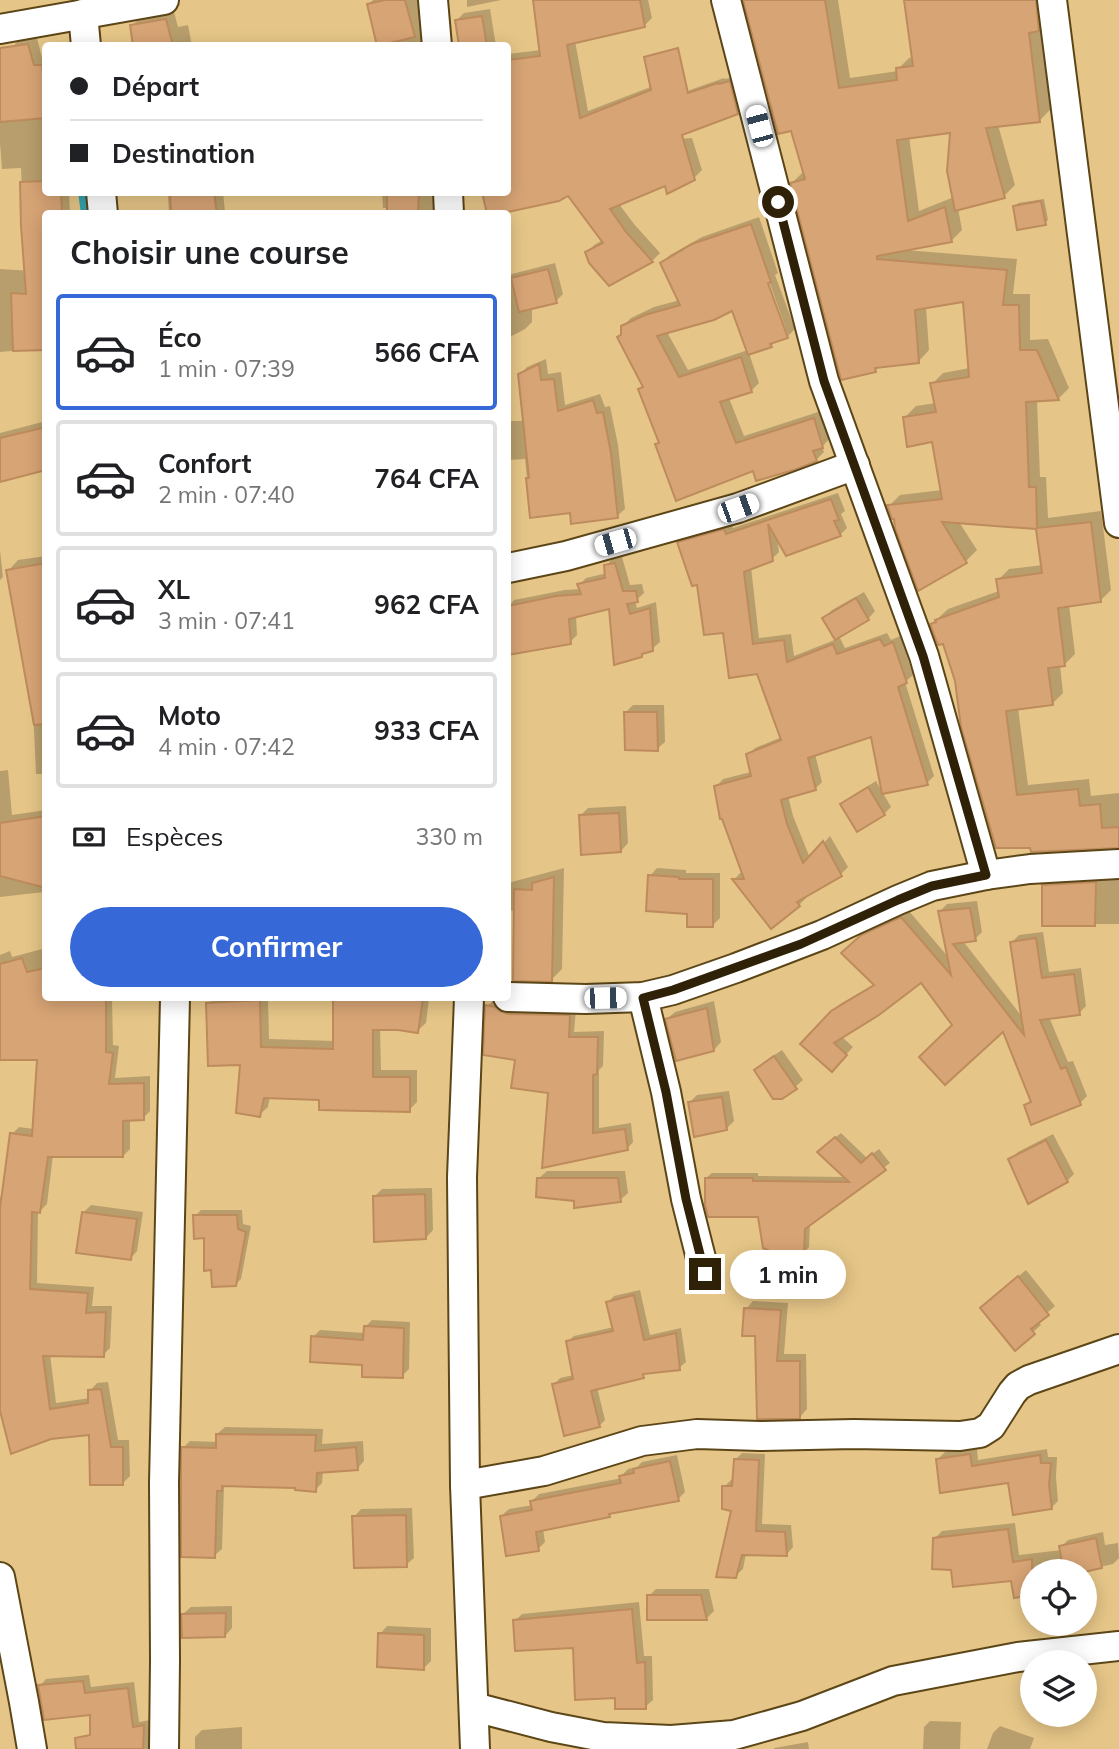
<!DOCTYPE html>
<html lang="fr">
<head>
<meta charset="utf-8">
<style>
  :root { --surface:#fff; --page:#f6f6f6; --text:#202124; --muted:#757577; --line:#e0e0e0; --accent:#3668d8 }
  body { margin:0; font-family:Mulish,sans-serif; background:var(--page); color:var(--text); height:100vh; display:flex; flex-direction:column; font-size:26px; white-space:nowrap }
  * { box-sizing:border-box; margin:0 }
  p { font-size:23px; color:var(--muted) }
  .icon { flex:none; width:38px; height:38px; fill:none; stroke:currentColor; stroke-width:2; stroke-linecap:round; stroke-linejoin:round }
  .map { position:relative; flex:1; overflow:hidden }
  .drawer { position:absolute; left:42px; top:210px; width:469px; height:791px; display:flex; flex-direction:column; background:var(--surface); border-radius:7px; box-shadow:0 4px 18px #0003 }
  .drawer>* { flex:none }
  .hud { position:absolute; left:42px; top:42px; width:469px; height:154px; border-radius:7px; box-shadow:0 4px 18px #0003; display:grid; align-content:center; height:154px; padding:0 28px; background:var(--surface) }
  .tools { position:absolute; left:1020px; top:1559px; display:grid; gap:14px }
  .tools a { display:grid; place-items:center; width:77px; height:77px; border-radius:50%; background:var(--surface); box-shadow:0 4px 18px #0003; font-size:35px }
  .end { position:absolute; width:32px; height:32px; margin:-16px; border:9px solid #2e2107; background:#fff; box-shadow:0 0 0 4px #fff }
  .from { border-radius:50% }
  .bubble { position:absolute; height:49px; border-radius:24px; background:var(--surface); box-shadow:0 4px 18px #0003; font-size:23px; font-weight:700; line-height:49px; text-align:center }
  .car { position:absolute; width:21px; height:42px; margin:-21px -10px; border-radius:9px; box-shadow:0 0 5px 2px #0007; background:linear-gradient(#fff 24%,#345 0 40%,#fff 0 76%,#345 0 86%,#fff 0) }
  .hud b { display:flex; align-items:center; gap:24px; height:66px; font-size:26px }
  .hud b+b { border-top:2px solid var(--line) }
  .hud i { width:18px; height:18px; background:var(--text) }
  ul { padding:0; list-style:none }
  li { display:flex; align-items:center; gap:21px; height:116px; margin:0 14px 10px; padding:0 14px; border:4px solid var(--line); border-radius:7px }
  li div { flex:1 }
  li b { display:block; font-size:26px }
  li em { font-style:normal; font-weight:700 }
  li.active { border-color:var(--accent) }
  li>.icon { width:63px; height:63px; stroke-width:1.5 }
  h2 { padding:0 28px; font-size:32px; line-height:84px }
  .pay { display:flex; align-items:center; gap:18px; height:77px; padding:0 28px; font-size:26px }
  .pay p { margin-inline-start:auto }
  .action { display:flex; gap:14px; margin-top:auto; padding:14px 28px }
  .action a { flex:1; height:80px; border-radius:42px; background:var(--accent); color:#fff; font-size:28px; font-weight:700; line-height:80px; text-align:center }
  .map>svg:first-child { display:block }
  .shadow { fill:#0003; fill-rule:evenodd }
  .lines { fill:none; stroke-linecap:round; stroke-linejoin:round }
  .stream { stroke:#35a3ad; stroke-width:8 }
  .building { fill:#d7a475; stroke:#bd8b5c; stroke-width:2 }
  .minor-casing { stroke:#5c4617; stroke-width:32 }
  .minor { stroke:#fff; stroke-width:28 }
  .route { stroke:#2e2107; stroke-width:9 }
</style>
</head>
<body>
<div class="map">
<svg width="1119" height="1749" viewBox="0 0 1119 1749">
  <rect width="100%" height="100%" fill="#e6c688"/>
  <g class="shadow">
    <polygon points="373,0 418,0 427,46 378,46 369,4"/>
    <polygon points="467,0 501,0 467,7"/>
    <polygon points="535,0 648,0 652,18 644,26 575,41 588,111 666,81 678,139 692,138 702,170 694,178 666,184 619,204 634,224 660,253 652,261 609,284 587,253 594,245 603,240 569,194 508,192 508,54 541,50"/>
    <path d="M744,0h94l12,78 48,-7v-2l11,-11 4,-1 -7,-57h141l2,18 -9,10 11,81 -11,11 -42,5 17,60 -11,11 -46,12 4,22 -11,11 -46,9 112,9 -4,35h17v46l18,-1 21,49 -11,11 -21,1 3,77h6l2,41 53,-7 10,79 -11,11 -31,4 6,49 -11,11h-4l3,28 -11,11 -34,4 10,77 61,-6 2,17 28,-3v53l-86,4 -76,-169 -13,-40 -12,-17 16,-15 51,-18 -1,-11 11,-11 34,-4 -5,-38 -79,-5 18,28 -11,11 -70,-44 -7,-11 11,-11 42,-5 -9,-50 -28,-23 11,-11 20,-3 -4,-19 11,-11 27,-5 -5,-68 -39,7 3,43 -11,12 -38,4 -5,5 -83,-188 12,-12 -11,-42zM952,131l2,66 -35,14 -10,-75z"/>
    <polygon points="490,9 496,46 461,46 456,21 464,13"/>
    <polygon points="174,12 178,27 188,25 192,46 135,46 132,26 140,18"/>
    <polygon points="36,34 42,58 46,58 46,192 69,192 70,214 46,214 25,258 21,168 2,169 0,143 0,87 17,86 15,44 23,36"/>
    <polygon points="736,76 743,106 737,113 683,96 690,90 724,78 725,79"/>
    <polygon points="162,192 223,192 225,212 246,212 246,214 169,214 168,194 163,195"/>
    <polygon points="382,192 437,192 438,214 388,214 388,208 383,208"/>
    <polygon points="1044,199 1048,220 1045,223 1015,207 1018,203"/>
    <path d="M759,217l19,56 -3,2 20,54 -8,8 -11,4 -5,5 -22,7 10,30 -8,8 -22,7 15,38 77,-25 9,27 -8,9 2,5 -8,8 -62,9 -94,-27 -20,-53 4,-3 -21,-53v-7l8,-8 23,-11 26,-7 -18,-37 8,-8 32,-18zM767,275l21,60h-3l-22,-59zM733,309l15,41 -60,20 -21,-38z"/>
    <polygon points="555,263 563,294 556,301 532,307 532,322 525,329 508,338 508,275"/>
    <polygon points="0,269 32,271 45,348 0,352"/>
    <polygon points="546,359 548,374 561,372 565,405 600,394 605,407 610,406 618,445 625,509 617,516 572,511 531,516 525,459 508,460 508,421 525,421 520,375 527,367"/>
    <polygon points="46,421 46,468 0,480 0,433"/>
    <polygon points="838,493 845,511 841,514 847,528 840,535 777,537 779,552 772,559 751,567 759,638 791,634 794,656 837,639 824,618 832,610 864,592 875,611 868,619 839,636 845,648 887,633 891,640 900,636 913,675 905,682 934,776 927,783 873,735 815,754 822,782 815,789 788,796 793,816 810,858 830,836 848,867 841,874 804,896 806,898 799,905 734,880 740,873 744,873 716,787 723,779 751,772 748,755 755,748 782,737 759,672 724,631 679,543 686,536 731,523 733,528"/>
    <polygon points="0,550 3,577 0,580"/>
    <polygon points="46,556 46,774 36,774 33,708 8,571 18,560"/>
    <polygon points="622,557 630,585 642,584 644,593 635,601 637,608 656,602 660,642 652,649 646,651 641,656 610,607 576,616 577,635 570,642 508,653 508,607 514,600 565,590 581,589 579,585 586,578 607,573 606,566 613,558"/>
    <polygon points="633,705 664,705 665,742 657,749 625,713"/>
    <polygon points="8,770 12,815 46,810 46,898 44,892 0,897 0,771"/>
    <polygon points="876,781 891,807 884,814 843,804 850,797"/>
    <polygon points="626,806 628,843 621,851 581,815 588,808"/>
    <polygon points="564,868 562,969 551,980 515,911 508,910 508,883"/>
    <polygon points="657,868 686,870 686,873 720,873 720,918 713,925 689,913 650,876"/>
    <polygon points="1119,871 1119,924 1043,924 1044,886 1055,875"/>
    <polygon points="977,901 982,932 975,939 963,941 1023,1018 1012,942 1019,935 1043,932 1049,972 1081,968 1086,1006 1079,1013 1049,1017 1068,1062 1073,1061 1087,1096 1080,1103 1026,1105 1032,1099 1004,1029 955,1025 921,980 841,1036 853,1047 832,1070 832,1012 840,1004 875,984 851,946 870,929 909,911 949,958 940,911 947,904"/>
    <polygon points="46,948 46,998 112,998 113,1045 119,1046 115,1078 150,1076 150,1111 143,1118 130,1119 130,1149 123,1156 53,1155 47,1204 40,1211 38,1211 37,1283 94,1287 92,1306 112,1306 110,1348 103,1355 50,1354 56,1403 90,1398 90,1391 97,1383 108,1382 118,1440 129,1440 130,1476 123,1483 91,1433 0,1405 0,1197 3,1197 12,1134 19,1127 34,1129 39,1058 0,1058 0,955 10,951 12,957"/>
    <polygon points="214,998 268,998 269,1039 335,1041 335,998 429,998 426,1023 417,1031 380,1028 381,1070 417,1070 417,1102 409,1110 321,1099 270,1096 268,1107 259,1115 242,1063 208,1004"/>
    <polygon points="494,1000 576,1009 574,1032 604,1031 603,1066 599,1070 599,1128 631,1123 633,1142 627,1149 544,1166 550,1091 517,1058 487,1006"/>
    <polygon points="714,1001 721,1042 714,1050 667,1019 675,1012"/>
    <polygon points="782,1050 803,1080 795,1087 756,1070 764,1062"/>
    <polygon points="729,1091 734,1121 726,1129 689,1103 697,1095"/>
    <polygon points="841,1133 867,1158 879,1149 890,1163 810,1223 809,1247 804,1253 760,1216 706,1178 712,1173 758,1173 758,1176 846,1177 825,1146"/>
    <polygon points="1053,1134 1074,1174 1067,1181 1010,1159 1018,1152"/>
    <polygon points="547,1171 625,1171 628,1193 620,1200 575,1200 539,1178"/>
    <polygon points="432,1188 433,1230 426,1238 375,1196 382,1189"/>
    <polygon points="91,1205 143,1212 137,1251 130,1259 83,1213"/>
    <polygon points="201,1210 242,1210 243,1224 251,1226 241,1279 235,1285 195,1216"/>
    <polygon points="1026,1270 1055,1306 1038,1321 1041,1325 1015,1348 989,1301"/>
    <polygon points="640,1290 650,1335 681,1328 686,1362 679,1368 647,1372 643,1376 597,1387 605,1420 599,1426 554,1385 560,1378 574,1375 567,1342 574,1336 614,1327 608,1302 614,1296"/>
    <polygon points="753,1301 788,1303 784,1354 806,1354 807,1409 800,1417 757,1335 746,1309"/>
    <polygon points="372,1320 410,1322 409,1369 402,1376 364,1364 313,1337 320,1330 365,1333 365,1327"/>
    <polygon points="225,1427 323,1429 322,1444 363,1441 364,1461 357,1469 323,1471 322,1483 315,1490 297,1486 226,1484 224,1487 222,1549 214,1556 183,1448 190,1441 218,1442 217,1434"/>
    <polygon points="977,1448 978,1460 1047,1449 1048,1457 1057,1457 1056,1477 1058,1501 1051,1508 1009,1481 937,1460 945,1452"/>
    <polygon points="742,1453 765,1454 762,1524 791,1525 793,1547 787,1554 746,1553 743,1569 735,1576 733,1509 724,1487 731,1480 734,1480 735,1460"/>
    <polygon points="677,1455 685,1492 678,1499 614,1511 609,1516 543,1529 545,1542 538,1549 501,1516 509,1509 533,1505 532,1501 539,1494 622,1478 621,1476 628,1469 637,1467 642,1462"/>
    <polygon points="412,1508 414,1558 406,1565 354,1517 361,1509"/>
    <polygon points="1015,1523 1019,1555 1062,1550 1061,1547 1068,1540 1103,1532 1105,1545 1118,1543 1119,1558 1113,1564 1079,1572 1032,1572 1032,1594 1015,1596 1013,1580 953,1569 935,1538 942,1531"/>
    <polygon points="656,1589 709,1589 714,1611 707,1618 649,1618 649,1596"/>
    <polygon points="639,1602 644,1656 652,1656 653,1700 645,1707 616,1697 575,1647 515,1621 522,1614"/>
    <polygon points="232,1606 232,1628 225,1636 183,1614 191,1607"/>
    <polygon points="387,1626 431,1628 431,1661 424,1668 380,1634"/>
    <polygon points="89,1675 91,1687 134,1682 139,1722 150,1720 149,1749 92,1749 92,1713 40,1686 46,1679"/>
    <polygon points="930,1721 961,1722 960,1749 923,1749 924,1727"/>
    <polygon points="1000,1726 1034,1738 1030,1749 987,1749 993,1733"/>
    <polygon points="242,1727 242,1749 195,1749 195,1737 202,1730"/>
    <polygon points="808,1742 809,1749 774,1749 774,1748"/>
  </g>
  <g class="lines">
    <polyline class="stream" points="82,192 85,214"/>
  </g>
  <g class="building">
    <polygon points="385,0 405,0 415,37 377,46 367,4"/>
    <polygon points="533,0 640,0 645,27 567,45 580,118 651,90 644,57 678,48 688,93 718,83 719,84 730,81 738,114 682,135 695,180 667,194 665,186 610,209 626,232 653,262 609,286 589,263 585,252 603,243 568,196 559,201 499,214 487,214 482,192 508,192 508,60 540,56"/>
    <polygon points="743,0 825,0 839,88 897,80 896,68 913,66 904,0 1036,0 1039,31 1029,33 1040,122 986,128 1005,198 955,211 947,171 950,133 897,140 908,221 945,207 952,242 877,256 877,259 1007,270 1003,305 1019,305 1020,350 1037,350 1059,400 1026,402 1029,487 1036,487 1037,528 1091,522 1101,602 1058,608 1065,666 1048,668 1053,705 1006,711 1017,795 1078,789 1080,806 1100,804 1102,828 1119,827 1119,848 1031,852 1030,848 996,848 961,727 955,681 943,644 938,645 930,624 936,622 935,620 999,597 996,579 1042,573 1036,529 942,522 967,563 918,591 895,528 894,519 892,519 887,505 942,499 932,442 907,447 903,417 936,412 930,383 969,377 963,302 915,310 919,363 875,368 876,372 841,380 790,183 805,179 791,131 778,134"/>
    <polygon points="482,16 487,46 459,46 455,20"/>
    <polygon points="166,19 173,46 133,46 130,25"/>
    <polygon points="28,44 34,65 42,65 46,95 46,118 0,122 0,48"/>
    <polygon points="46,181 46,192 61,192 62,214 46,214 46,350 13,351 11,293 26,294 21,226 20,182"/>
    <polygon points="170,192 214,192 217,214 171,214"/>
    <polygon points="387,192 419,192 418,214 387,214"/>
    <polygon points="1041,201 1046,225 1017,230 1013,206"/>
    <polygon points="751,224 771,282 768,283 788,338 770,344 772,347 748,355 732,311 714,320 657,336 679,377 741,357 752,392 720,402 736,443 814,418 823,448 813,451 817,461 797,469 756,481 753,471 676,501 655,444 659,443 638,389 643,387 617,337 621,335 621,326 645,315 680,305 660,263 692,244"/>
    <polygon points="548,269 557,303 519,312 511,278"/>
    <polygon points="539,364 541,380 554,379 558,411 593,400 597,413 603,412 611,453 618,518 571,524 570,513 530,518 526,478 529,478 518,374"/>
    <polygon points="46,427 46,470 0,482 0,438"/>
    <polygon points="831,499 839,520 834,521 841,536 786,556 768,524 773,561 744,572 753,644 784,640 787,662 833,644 837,654 880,639 884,646 893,642 907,683 898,687 928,785 882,794 871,737 808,758 816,790 781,800 787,824 803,863 823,841 842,876 797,902 800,906 771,929 732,879 744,879 722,819 720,819 714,786 751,776 746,754 781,740 757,674 729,678 723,633 704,635 697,585 692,586 677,542 724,529 726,534"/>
    <polygon points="46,563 46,724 34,725 6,570"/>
    <polygon points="615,563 623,591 636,591 638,602 627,604 630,614 650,608 653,651 642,654 642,657 614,665 609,609 569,619 571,644 508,655 508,606 556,596 581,594 577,584 605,578 604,565"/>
    <polygon points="856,598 869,620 835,640 822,618"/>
    <polygon points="624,712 657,712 658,751 625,750"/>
    <polygon points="868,787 885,815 857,832 840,804"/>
    <polygon points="619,813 621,852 581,855 579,815"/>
    <polygon points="46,816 46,888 0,876 0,823"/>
    <polygon points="648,875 679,877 679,879 713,879 713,927 687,927 687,914 646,911"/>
    <polygon points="554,877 552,982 513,981 514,889 532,890 532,883"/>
    <polygon points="1096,882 1095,926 1042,926 1042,885"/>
    <polygon points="970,908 976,941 953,944 1024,1035 1010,942 1036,938 1042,978 1074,974 1080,1015 1040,1020 1061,1069 1066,1067 1081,1105 1031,1125 1024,1105 1031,1102 1003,1032 945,1085 919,1057 952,1025 921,983 879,1015 834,1043 847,1055 832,1072 800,1044 831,1011 874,985 841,953 861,935 901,917 951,975 938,911"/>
    <polygon points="22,958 27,972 46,968 46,998 106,998 106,1052 113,1053 109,1084 144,1083 144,1120 123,1121 123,1157 48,1157 40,1213 32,1212 30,1289 88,1293 86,1313 106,1312 104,1357 43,1356 50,1409 88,1403 88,1390 101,1389 111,1447 123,1447 123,1485 90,1485 89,1435 51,1439 11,1454 0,1411 0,1208 10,1133 32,1136 37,1060 0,1060 0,964"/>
    <polygon points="333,998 423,998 418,1033 398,1030 373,1030 373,1077 410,1077 410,1112 319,1110 319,1100 264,1098 260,1117 236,1113 240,1065 208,1066 206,1003 260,1000 261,1047 333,1049"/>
    <polygon points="485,1005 495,1007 500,1011 508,1014 570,1015 569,1037 598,1037 597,1074 593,1075 593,1133 625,1129 628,1150 542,1168 548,1093 511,1088 515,1060 483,1055"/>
    <polygon points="707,1008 714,1051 676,1061 665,1019"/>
    <polygon points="774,1056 797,1089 782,1099 773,1099 754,1070"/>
    <polygon points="722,1097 727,1130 694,1137 688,1102"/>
    <polygon points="835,1137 861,1163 872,1153 886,1170 805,1229 804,1255 776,1254 763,1248 758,1217 708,1217 705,1205 705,1178 753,1178 753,1181 849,1182 817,1152"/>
    <polygon points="1046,1140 1068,1182 1028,1204 1008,1159"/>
    <polygon points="537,1178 618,1178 621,1202 574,1208 574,1201 536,1197"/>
    <polygon points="425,1194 426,1239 374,1242 373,1196"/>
    <polygon points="82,1212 137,1219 131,1260 76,1253"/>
    <polygon points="193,1215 237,1215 238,1229 246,1232 236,1286 212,1287 211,1270 204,1271 204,1238 194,1239"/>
    <polygon points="1018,1276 1049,1315 1031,1329 1035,1334 1015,1351 980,1308"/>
    <polygon points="634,1295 644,1340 676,1333 680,1370 643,1374 644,1378 591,1391 600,1427 564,1436 552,1384 573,1379 566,1341 613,1331 606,1302"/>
    <polygon points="744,1308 781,1310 777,1361 800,1361 800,1419 757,1419 755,1336 742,1336"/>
    <polygon points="364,1326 404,1328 403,1378 362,1377 362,1365 310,1362 311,1336 363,1340"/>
    <polygon points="216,1434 316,1435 315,1451 356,1447 358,1470 317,1473 316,1492 295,1490 295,1488 222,1486 222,1491 217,1491 215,1558 181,1557 181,1447 216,1448"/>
    <polygon points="970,1454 972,1466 1040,1455 1041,1463 1051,1463 1049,1485 1052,1509 1013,1515 1008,1483 940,1493 936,1459"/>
    <polygon points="734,1459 759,1460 756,1531 785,1532 787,1556 742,1555 736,1578 716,1577 731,1511 722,1509 722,1486 732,1486"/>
    <polygon points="670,1461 679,1501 609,1514 610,1517 536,1532 539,1551 506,1556 500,1516 532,1510 530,1501 621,1483 619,1476 634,1473 633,1469"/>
    <polygon points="406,1515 407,1567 354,1568 352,1516"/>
    <polygon points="1008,1529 1013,1562 1032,1559 1032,1595 1014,1598 1011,1581 953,1587 951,1570 932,1569 933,1538"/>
    <polygon points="1096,1538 1102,1568 1084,1572 1064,1572 1059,1546"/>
    <polygon points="647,1595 701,1595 707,1620 647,1620"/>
    <polygon points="632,1609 637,1663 645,1662 646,1709 615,1709 615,1698 575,1700 573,1648 515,1651 513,1620"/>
    <polygon points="226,1613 225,1637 182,1638 181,1614"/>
    <polygon points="378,1633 424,1635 424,1670 377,1667"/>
    <polygon points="83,1681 85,1693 128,1688 133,1727 144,1725 143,1749 76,1749 75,1738 90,1735 90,1715 44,1720 38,1685"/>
  </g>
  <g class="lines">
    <defs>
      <g id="minor">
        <polyline points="433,0 437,46"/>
        <polyline points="726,0 824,381 924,656 986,875"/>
        <polyline points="1052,0 1119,523"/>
        <polyline points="83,14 86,46"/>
        <polyline points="0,29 164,0"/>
        <polyline points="101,192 103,214"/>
        <polyline points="448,192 449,214"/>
        <polyline points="508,568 566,556 738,508 855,465"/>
        <polyline points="508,997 586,999 643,997 673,990 736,968 822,935 898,900 932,886 986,875 1030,869 1119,864"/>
        <polyline points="643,997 666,1092 686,1199 705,1274"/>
        <polyline points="469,998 462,1177 465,1485 475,1749"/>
        <polyline points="465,1485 544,1471 642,1441 697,1434 760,1436 854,1434 960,1436 980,1433 991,1426 1012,1393 1018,1386 1029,1380 1119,1349"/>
        <polyline points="0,1577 24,1702 32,1749"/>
        <polyline points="474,1707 551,1727 603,1737 671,1740 734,1735 802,1716 893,1681 1018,1657 1119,1646"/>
        <polyline points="164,1749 165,1660 164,1482 175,998"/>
      </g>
    </defs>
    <use href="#minor" class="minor-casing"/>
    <use href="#minor" class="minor"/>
  </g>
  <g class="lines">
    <polyline class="route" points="705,1274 686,1199 666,1092 643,998 673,990 801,944 898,900 932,886 986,875 923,656 824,381 778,202"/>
  </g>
</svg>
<div class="tools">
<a><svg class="icon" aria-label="locate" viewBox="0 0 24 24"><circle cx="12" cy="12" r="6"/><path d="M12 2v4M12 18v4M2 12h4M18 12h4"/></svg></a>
<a><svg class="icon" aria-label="layers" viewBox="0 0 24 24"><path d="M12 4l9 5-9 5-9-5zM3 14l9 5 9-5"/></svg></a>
</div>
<i class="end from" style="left:778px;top:202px"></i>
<i class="end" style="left:705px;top:1274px"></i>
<div class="bubble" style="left:730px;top:1250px;width:116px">1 min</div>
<i class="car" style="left:759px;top:126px;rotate:345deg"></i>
<i class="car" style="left:738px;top:508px;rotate:70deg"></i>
<i class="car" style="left:615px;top:542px;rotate:254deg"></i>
<i class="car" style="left:605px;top:998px;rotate:89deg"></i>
<div class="hud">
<b><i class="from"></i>Départ</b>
<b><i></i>Destination</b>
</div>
<section class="drawer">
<h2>Choisir une course</h2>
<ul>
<li class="active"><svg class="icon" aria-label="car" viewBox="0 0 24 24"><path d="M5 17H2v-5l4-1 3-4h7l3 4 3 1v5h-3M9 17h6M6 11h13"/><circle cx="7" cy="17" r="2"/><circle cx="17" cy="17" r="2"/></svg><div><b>Éco</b><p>1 min · 07:39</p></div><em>566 CFA</em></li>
<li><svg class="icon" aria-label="car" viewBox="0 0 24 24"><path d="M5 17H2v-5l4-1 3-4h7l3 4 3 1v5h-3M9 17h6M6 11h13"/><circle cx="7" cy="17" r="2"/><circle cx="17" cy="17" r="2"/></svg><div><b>Confort</b><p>2 min · 07:40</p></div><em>764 CFA</em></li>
<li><svg class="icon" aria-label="car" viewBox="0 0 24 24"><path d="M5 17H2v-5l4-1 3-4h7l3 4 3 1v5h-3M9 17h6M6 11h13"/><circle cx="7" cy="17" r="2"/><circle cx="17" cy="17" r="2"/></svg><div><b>XL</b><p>3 min · 07:41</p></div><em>962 CFA</em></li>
<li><svg class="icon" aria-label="car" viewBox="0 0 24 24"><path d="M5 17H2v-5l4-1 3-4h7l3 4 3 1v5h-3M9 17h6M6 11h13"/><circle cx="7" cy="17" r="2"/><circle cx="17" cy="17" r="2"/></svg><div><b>Moto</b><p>4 min · 07:42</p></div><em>933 CFA</em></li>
</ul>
<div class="pay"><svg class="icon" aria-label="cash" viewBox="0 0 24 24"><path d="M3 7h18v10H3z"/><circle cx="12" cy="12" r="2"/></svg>Espèces<p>330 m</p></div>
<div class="action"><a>Confirmer</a></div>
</section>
</div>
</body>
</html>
